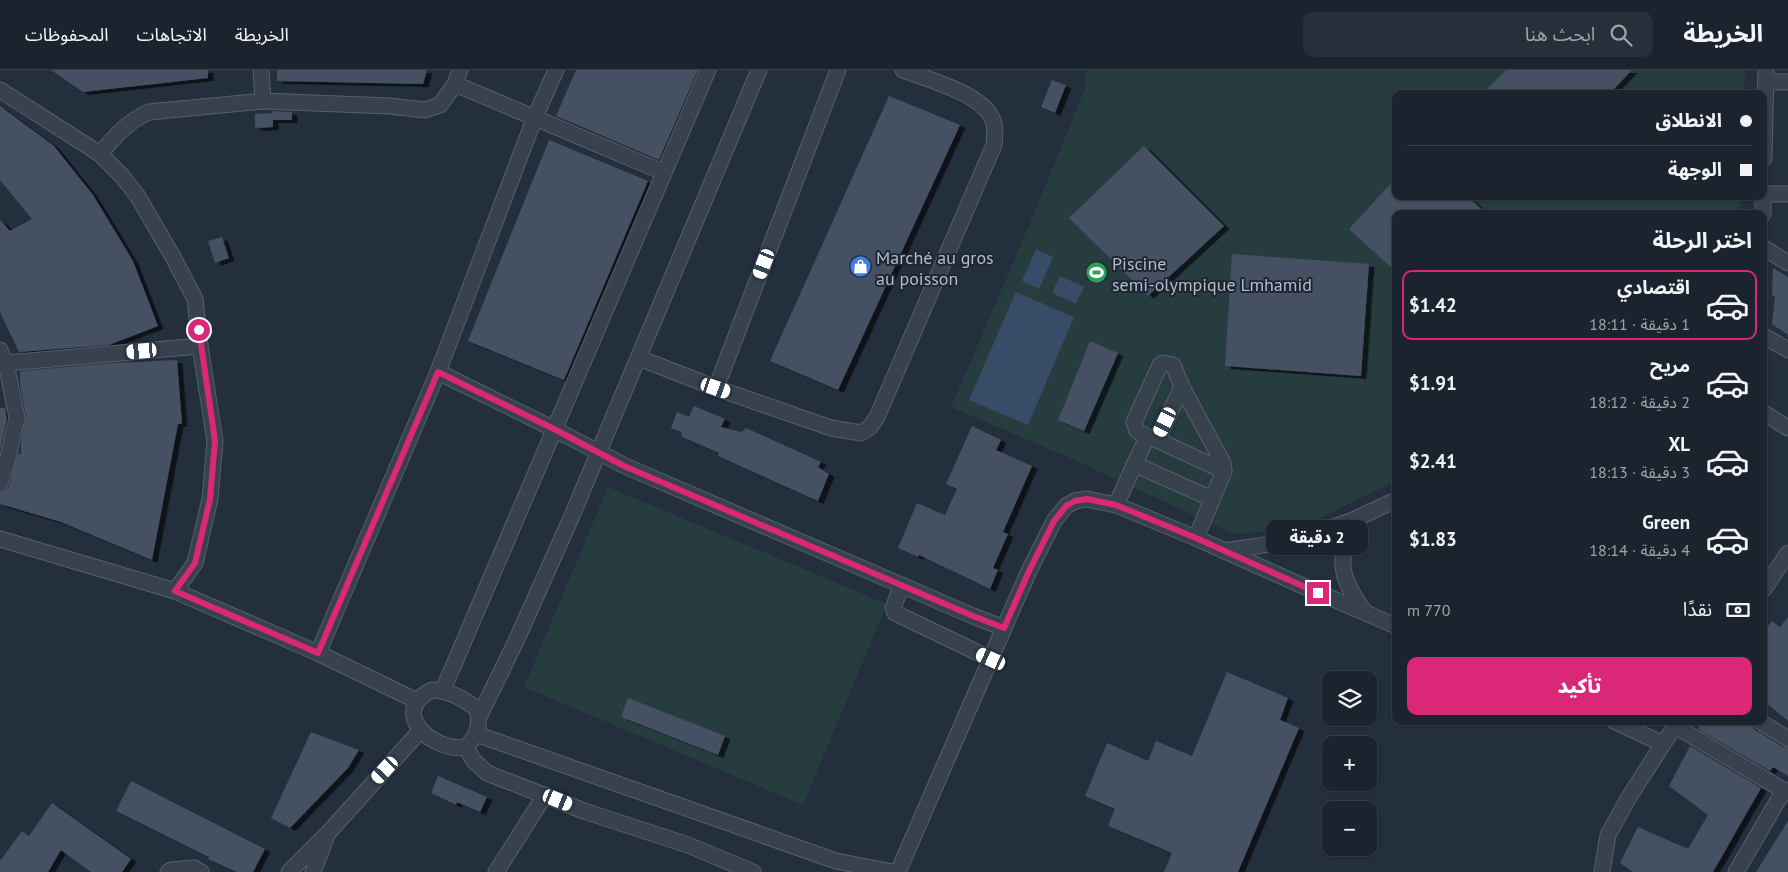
<!DOCTYPE html>
<html lang="ar">
<head>
<meta charset="utf-8">
<style>
  :root { --surface:#1b232e; --page:#282f3a; --text:#f1f3f6; --muted:#a0a4aa; --line:#39404a; --accent:#db2777 }
  body { margin:0; font-family:"PT Sans","Noto Sans Arabic",sans-serif; background:var(--page); color:var(--text); direction:rtl; height:100vh; display:flex; flex-direction:column; font-size:19px; white-space:nowrap }
  * { box-sizing:border-box; margin:0 }
  p { font-size:16px; color:var(--muted) }
  .icon { flex:none; width:28px; height:28px; fill:none; stroke:currentColor; stroke-width:2; stroke-linecap:round; stroke-linejoin:round }
  .map { position:relative; flex:1; overflow:hidden; direction:ltr }
  .panel { position:absolute; left:1392px; top:140px; width:375px; height:515px; display:flex; flex-direction:column; background:var(--surface); border-radius:10px; box-shadow:0 1px 4px #0004,0 0 0 1px var(--line); direction:rtl }
  .panel>* { flex:none }
  .hud { position:absolute; left:1392px; top:20px; width:375px; height:110px; border-radius:10px; box-shadow:0 1px 4px #0004,0 0 0 1px var(--line); direction:rtl; display:grid; align-content:center; height:110px; padding:0 15px; background:var(--surface) }
  .buttons { position:absolute; left:1322px; top:601px; display:grid; gap:10px }
  .buttons a { display:grid; place-items:center; width:55px; height:55px; border-radius:10px; background:var(--surface); box-shadow:0 1px 4px #0004,0 0 0 1px var(--line); font-size:25px }
  .end { position:absolute; width:22px; height:22px; margin:-11px; border:6px solid #db2777; background:#fff; box-shadow:0 0 0 2px #fff }
  .from { border-radius:50% }
  .bubble { position:absolute; height:35px; border-radius:10px; background:var(--surface); box-shadow:0 1px 4px #0004,0 0 0 1px var(--line); font-size:16px; font-weight:800; line-height:35px; text-align:center; direction:rtl }
  .car { position:absolute; width:15px; height:30px; margin:-15px -8px; border-radius:6px; box-shadow:0 0 4px 1px #0007; background:linear-gradient(#fff 24%,#345 0 40%,#fff 0 76%,#345 0 86%,#fff 0) }
  .hud b { display:flex; align-items:center; gap:18px; height:48px; font-size:19px }
  .hud b+b { border-top:1px solid var(--line) }
  .hud i { width:12px; height:12px; background:var(--text) }
  ul { padding:0; list-style:none }
  li { display:flex; align-items:center; gap:15px; height:70px; margin:0 10px 8px; padding:0 5px; border:2px solid transparent; border-radius:10px }
  li div { flex:1 }
  li b { display:block; font-size:19px }
  li em { font-style:normal; font-weight:800 }
  li.selected { border-color:var(--accent) }
  li>.icon { width:45px; height:45px; stroke-width:1.5 }
  h2 { padding:0 15px; font-size:22px; line-height:60px }
  .pay { display:flex; align-items:center; gap:12px; height:55px; padding:0 15px; font-size:19px }
  .pay p { margin-inline-start:auto }
  .primary-button { display:flex; gap:10px; margin-top:auto; padding:10px 15px }
  .primary-button a { flex:1; height:58px; border-radius:10px; background:var(--accent); color:#fff; font-size:20px; font-weight:800; line-height:58px; text-align:center }
  header { display:flex; align-items:center; gap:30px; box-sizing:border-box; height:70px; padding:0 25px; background:var(--surface); border-bottom:1px solid var(--line) }
  header strong { font-size:24px }
  nav { display:flex; gap:28px; margin-inline-start:auto; font-size:18px }
  .search { width:350px; height:45px; background:var(--page); display:flex; align-items:center; gap:12px; box-sizing:border-box; padding:0 18px; border-radius:10px; color:var(--muted); font-size:19px }
  .map>svg:first-child { display:block }
  .green { fill:#263c3f }
  .water { fill:#394c67 }
  .building { fill:#455162; filter:url(#shadow) }
  .lines { fill:none; stroke-linecap:round; stroke-linejoin:round }
  .minor-casing { stroke:#565f6c; stroke-width:17 }
  .minor { stroke:#38414e; stroke-width:15 }
  .route { stroke:#db2777; stroke-width:6 }
  .labels { text-anchor:middle; dominant-baseline:central; stroke-width:4; stroke-linejoin:round; paint-order:stroke }
  .poi-label { font-size:18px; fill:#b4bcc9; stroke:#1d2633; text-anchor:start }
</style>
</head>
<body>
<header>
<strong>الخريطة</strong>
<div class="search"><svg class="icon" aria-label="search" viewBox="0 0 24 24"><circle cx="10" cy="10" r="6"/><path d="M15 15l6 6"/></svg>ابحث هنا</div>
<nav><a>الخريطة</a><a>الاتجاهات</a><a>المحفوظات</a></nav>
</header>
<div class="map">
<svg width="1788" height="802" viewBox="0 0 1788 802">
  <defs>
    <filter id="shadow"><feDropShadow dx="5.5" dy="3" stdDeviation="0" flood-color="#0009"/></filter>
  </defs>
  <rect width="100%" height="100%" fill="#242f3e"/>
  <g class="green">
    <polygon points="1086,0 1745,0 1744,24 1396,24 1396,126 1740,126 1740,144 1396,144 1396,411 1294,460 1234,464 1068,387 951,337 1030,153 1085,19"/>
    <polygon points="608,417 887,534 803,735 524,617"/>
  </g>
  <g class="water">
    <polygon points="1036,179 1053,187 1039,219 1022,211"/>
    <polygon points="1060,206 1084,217 1076,234 1052,223"/>
    <polygon points="1016,222 1074,247 1028,355 969,330"/>
  </g>
  <g class="building">
    <polygon points="51,0 208,0 208,8 83,22"/>
    <polygon points="277,0 427,0 423,14 277,11"/>
    <polygon points="576,0 698,0 659,90 556,46"/>
    <polygon points="1506,0 1632,0 1609,24 1482,24"/>
    <polygon points="1052,10 1066,15 1055,43 1041,37"/>
    <polygon points="889,26 960,55 838,320 770,291"/>
    <polygon points="0,36 54,76 93,125 133,191 158,256 109,275 19,282 0,242 0,150 10,161 32,149 0,110"/>
    <polygon points="272,41 292,42 292,50 273,50 273,57 255,58 255,44 272,43"/>
    <polygon points="549,70 648,111 564,310 468,271"/>
    <polygon points="1144,76 1224,156 1148,226 1069,148"/>
    <polygon points="1396,108 1396,126 1467,126 1487,144 1396,144 1396,202 1349,159"/>
    <polygon points="222,167 229,188 215,193 208,171"/>
    <polygon points="1232,184 1369,194 1361,306 1225,296"/>
    <polygon points="1773,198 1788,207 1788,265 1772,254 1775,226 1772,225"/>
    <polygon points="1090,271 1118,283 1084,361 1058,350"/>
    <polygon points="177,290 182,354 178,354 152,490 61,452 0,434 0,422 6,420 9,416 18,384 21,384 21,372 26,347 20,314 20,301 112,293"/>
    <polygon points="694,336 725,349 721,357 742,362 746,358 821,392 818,397 829,404 818,431 718,386 719,383 682,367 681,362 671,358 677,342 689,347"/>
    <polygon points="0,338 5,338 7,349 0,380"/>
    <polygon points="972,356 1001,370 996,380 1032,396 1003,462 1008,464 993,498 998,500 990,519 919,485 918,487 898,478 917,433 945,445 957,419 946,414"/>
    <polygon points="1788,547 1788,651 1764,631 1764,561 1772,551 1780,557"/>
    <polygon points="1227,602 1288,628 1280,650 1299,658 1238,802 1164,802 1172,783 1108,756 1115,739 1085,726 1107,673 1148,691 1156,671 1192,686"/>
    <polygon points="628,628 725,666 718,685 621,647"/>
    <polygon points="1702,651 1747,651 1750,653 1754,659 1783,677 1788,678 1788,706 1773,697 1770,701 1698,659"/>
    <polygon points="311,662 359,680 348,698 290,758 271,748"/>
    <polygon points="1690,676 1761,718 1713,802 1633,802 1620,793 1638,757 1688,779 1708,745 1669,716"/>
    <polygon points="438,706 487,727 480,742 457,732 456,735 431,723"/>
    <polygon points="131,711 265,779 253,802 237,802 208,789 209,787 116,741"/>
    <polygon points="52,733 131,789 122,802 91,802 61,780 48,802 0,802 0,791 22,761 29,766"/>
    <polygon points="1788,751 1788,802 1756,802"/>
  </g>
  <g class="lines">
    <defs>
      <g id="minor">
        <polyline points="261,0 263,31 389,36 425,40 440,35 455,14 460,0"/>
        <polyline points="1766,12 1788,12"/>
        <polyline points="455,14 663,102"/>
        <polyline points="0,20 100,84 121,105 137,125 173,187 195,229 200,276 215,371 210,429 195,493 175,521"/>
        <path d="M100,84c14,-17 28,-33 49,-42l114,-11"/>
        <polyline points="1764,88 1766,0"/>
        <polyline points="1764,124 1788,124"/>
        <polyline points="1763,144 1763,126"/>
        <polyline points="1764,178 1788,193"/>
        <polyline points="1764,266 1788,280"/>
        <polyline points="0,280 6,293 17,348 7,392 0,413"/>
        <path d="M639,288l77,30 115,40 30,5 9,-6 7,-10 117,-272c1,-10 2,-19 -2,-27 -12,-25 -65,-39 -89,-48"/>
        <polyline points="6,293 200,276"/>
        <polyline points="438,302 554,359 625,396 973,546 1004,558 1029,501 1054,451 1066,436 1075,431 1087,429 1116,435 1196,468 1303,516 1396,556"/>
        <polyline points="716,318 838,0"/>
        <polyline points="1764,343 1788,358"/>
        <polyline points="1147,367 1137,361 1134,352 1160,295 1163,293 1173,295 1182,317 1223,393 1224,401 1196,468"/>
        <polyline points="1157,370 1224,401"/>
        <polyline points="1134,394 1212,429"/>
        <polyline points="1116,435 1147,367 1157,370 1182,317"/>
        <path d="M1353,450c-15,41 -15,55 11,91"/>
        <polyline points="0,469 175,521 318,583 417,631"/>
        <polyline points="1224,481 1297,470 1353,450 1396,430"/>
        <polyline points="902,515 893,538 895,543 991,589"/>
        <polyline points="1764,519 1788,483"/>
        <polyline points="318,583 438,302 535,47 556,0"/>
        <path d="M432,620c17,0 32,9 45,19 4,16 0,27 -11,38 -32,6 -79,-35 -34,-57z"/>
        <polyline points="443,620 708,0"/>
        <polyline points="479,647 517,569 571,448 759,0"/>
        <polyline points="1614,651 1663,674"/>
        <polyline points="1759,651 1788,669"/>
        <polyline points="1675,656 1788,723"/>
        <polyline points="476,664 836,791 893,802"/>
        <polyline points="466,677 473,690 487,703 584,741 688,775 753,802"/>
        <polyline points="168,802 171,800 194,798 201,802"/>
        <polyline points="289,802 329,762 421,660"/>
        <polyline points="313,802 326,768"/>
        <polyline points="496,802 545,725"/>
        <polyline points="898,802 1004,558"/>
        <polyline points="1602,802 1608,765 1629,727 1678,651"/>
        <polyline points="1736,802 1784,720"/>
      </g>
    </defs>
    <use href="#minor" class="minor-casing"/>
    <use href="#minor" class="minor"/>
  </g>
  <g class="lines">
    <polyline class="route" points="199,260 215,371 210,429 195,493 175,521 318,583 438,302 554,359 624,396 973,546 1004,558 1029,501 1054,451 1066,436 1075,431 1087,429 1116,435 1196,468 1318,523"/>
  </g>
  <defs>
    <symbol id="shop-disc" viewBox="-11 -11 22 22"><circle r="9.5" fill="#3f7fe0" stroke="#1d2633"/><path d="M-5-2.5h2.3a2.7 3.5 0 0 1 5.4 0H5L5.5 6h-11ZM-1.5-2.5h3a1.5 2.3 0 0 0-3 0Z" fill="#fff"/></symbol>
    <symbol id="stadium-disc" viewBox="-11 -11 22 22"><circle r="9.5" fill="#2e9e5b" stroke="#1d2633"/><path d="M0-5a6.5 5 0 1 0 0 10a6.5 5 0 1 0 0-10ZM-3.5-1.8h7v3.6h-7Z" fill="#fff"/></symbol>
  </defs>
  <g fill-rule="evenodd">
    <use href="#shop-disc" x="848" y="184" width="25" height="25"/>
    <use href="#stadium-disc" x="1084" y="190" width="25" height="25"/>
  </g>
  <g class="labels">
    <g class="poi-label">
      <text x="876" y="187">Marché au gros<tspan x="876" dy="21">au poisson</tspan></text>
      <text x="1112" y="193">Piscine<tspan x="1112" dy="21">semi-olympique Lmhamid</tspan></text>
    </g>
  </g>
</svg>
<div class="buttons">
<a><svg class="icon" aria-label="layers" viewBox="0 0 24 24"><path d="M12 4l9 5-9 5-9-5zM3 14l9 5 9-5"/></svg></a>
<a>+</a>
<a>−</a>
</div>
<i class="end from" style="left:199px;top:260px"></i>
<i class="end" style="left:1318px;top:523px"></i>
<div class="bubble" style="left:1266px;top:450px;width:102px">2 دقيقة</div>
<i class="car" style="left:764px;top:194px;rotate:201deg"></i>
<i class="car" style="left:142px;top:281px;rotate:265deg"></i>
<i class="car" style="left:716px;top:318px;rotate:109deg"></i>
<i class="car" style="left:1165px;top:352px;rotate:206deg"></i>
<i class="car" style="left:991px;top:589px;rotate:295deg"></i>
<i class="car" style="left:385px;top:700px;rotate:223deg"></i>
<i class="car" style="left:558px;top:730px;rotate:112deg"></i>
<div class="hud">
<b><i class="from"></i>الانطلاق</b>
<b><i></i>الوجهة</b>
</div>
<section class="panel">
<h2>اختر الرحلة</h2>
<ul>
<li class="selected"><svg class="icon" aria-label="car" viewBox="0 0 24 24"><path d="M5 17H2v-5l4-1 3-4h7l3 4 3 1v5h-3M9 17h6M6 11h13"/><circle cx="7" cy="17" r="2"/><circle cx="17" cy="17" r="2"/></svg><div><b>اقتصادي</b><p>1 دقيقة · 18:11</p></div><em>$1.42</em></li>
<li><svg class="icon" aria-label="car" viewBox="0 0 24 24"><path d="M5 17H2v-5l4-1 3-4h7l3 4 3 1v5h-3M9 17h6M6 11h13"/><circle cx="7" cy="17" r="2"/><circle cx="17" cy="17" r="2"/></svg><div><b>مريح</b><p>2 دقيقة · 18:12</p></div><em>$1.91</em></li>
<li><svg class="icon" aria-label="car" viewBox="0 0 24 24"><path d="M5 17H2v-5l4-1 3-4h7l3 4 3 1v5h-3M9 17h6M6 11h13"/><circle cx="7" cy="17" r="2"/><circle cx="17" cy="17" r="2"/></svg><div><b>XL</b><p>3 دقيقة · 18:13</p></div><em>$2.41</em></li>
<li><svg class="icon" aria-label="car" viewBox="0 0 24 24"><path d="M5 17H2v-5l4-1 3-4h7l3 4 3 1v5h-3M9 17h6M6 11h13"/><circle cx="7" cy="17" r="2"/><circle cx="17" cy="17" r="2"/></svg><div><b>Green</b><p>4 دقيقة · 18:14</p></div><em>$1.83</em></li>
</ul>
<div class="pay"><svg class="icon" aria-label="cash" viewBox="0 0 24 24"><path d="M3 7h18v10H3z"/><circle cx="12" cy="12" r="2"/></svg>نقدًا<p>770 m</p></div>
<div class="primary-button"><a>تأكيد</a></div>
</section>
</div>
</body>
</html>
